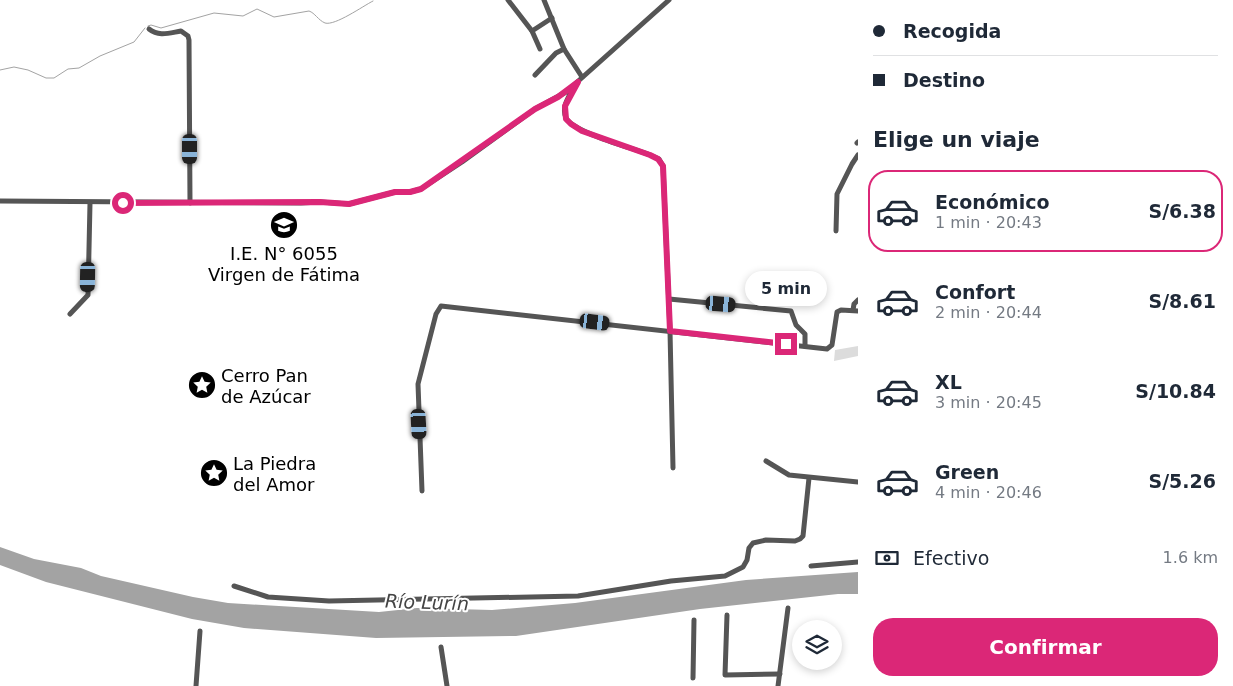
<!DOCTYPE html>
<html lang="es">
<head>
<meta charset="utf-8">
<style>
  :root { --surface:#fff; --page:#f2f2f3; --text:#1f2937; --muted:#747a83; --line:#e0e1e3; --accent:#db2777 }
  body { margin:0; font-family:"DejaVu Sans",sans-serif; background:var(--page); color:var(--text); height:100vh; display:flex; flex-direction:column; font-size:19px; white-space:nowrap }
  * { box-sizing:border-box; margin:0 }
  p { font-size:16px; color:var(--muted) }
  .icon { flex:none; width:28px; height:28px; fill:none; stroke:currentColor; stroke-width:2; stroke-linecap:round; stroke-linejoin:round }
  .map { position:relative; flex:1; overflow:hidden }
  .drawer { display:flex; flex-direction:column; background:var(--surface); width:375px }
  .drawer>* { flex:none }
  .banner { display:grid; align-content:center; height:110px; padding:0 15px; background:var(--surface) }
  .fabs { position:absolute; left:792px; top:620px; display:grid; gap:10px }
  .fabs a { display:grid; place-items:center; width:50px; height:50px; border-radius:50%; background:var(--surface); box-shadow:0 2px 8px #0003; font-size:25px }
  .end { position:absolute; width:22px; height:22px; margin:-11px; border:6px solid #db2777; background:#fff; box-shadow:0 0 0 2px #fff }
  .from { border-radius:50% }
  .bubble { position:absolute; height:35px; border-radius:18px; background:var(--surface); box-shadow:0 2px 8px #0003; font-size:16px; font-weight:700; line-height:35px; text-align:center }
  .car { position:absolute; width:15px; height:30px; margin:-15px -8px; border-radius:6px; box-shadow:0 0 4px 1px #0007; background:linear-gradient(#222 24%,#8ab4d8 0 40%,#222 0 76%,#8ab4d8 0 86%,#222 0) }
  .banner b { display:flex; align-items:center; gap:18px; height:48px; font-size:19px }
  .banner b+b { border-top:1px solid var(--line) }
  .banner i { width:12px; height:12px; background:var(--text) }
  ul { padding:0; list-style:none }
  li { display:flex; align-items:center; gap:15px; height:82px; margin:0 10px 8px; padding:0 5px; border:2px solid transparent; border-radius:20px }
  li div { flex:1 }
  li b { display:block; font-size:19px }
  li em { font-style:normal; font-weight:700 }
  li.on { border-color:var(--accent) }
  li>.icon { width:45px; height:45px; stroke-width:1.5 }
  h2 { padding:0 15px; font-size:22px; line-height:60px }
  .pay { display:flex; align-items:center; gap:12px; height:55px; padding:0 15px; font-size:19px }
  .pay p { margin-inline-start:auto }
  .button { display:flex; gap:10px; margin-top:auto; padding:10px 15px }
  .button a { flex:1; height:58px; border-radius:20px; background:var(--accent); color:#fff; font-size:20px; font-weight:700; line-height:58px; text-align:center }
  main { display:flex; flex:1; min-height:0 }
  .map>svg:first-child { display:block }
  .green { fill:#dcdcdc }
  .water { fill:#a3a3a3 }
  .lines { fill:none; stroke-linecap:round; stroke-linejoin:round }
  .stream { stroke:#a3a3a3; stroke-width:1 }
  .minor { stroke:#555; stroke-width:5 }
  .route { stroke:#db2777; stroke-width:6 }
  .labels { text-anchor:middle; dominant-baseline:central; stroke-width:4; stroke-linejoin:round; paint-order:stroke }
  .poi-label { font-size:18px; fill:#000; stroke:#fff; text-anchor:start }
  .water-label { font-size:19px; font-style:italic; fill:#444; stroke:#fff }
</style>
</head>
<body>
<main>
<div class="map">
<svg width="858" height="686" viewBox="0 0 858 686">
  <rect width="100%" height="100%" fill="#fff"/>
  <polygon class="green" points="858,346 858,356 834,361 835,350"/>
  <polygon class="water" points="0,547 34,559 81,568 101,576 193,597 228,603 379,612 417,608 492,610 575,603 746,580 858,572 858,594 838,594 700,609 516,636 376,638 244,628 192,619 46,582 0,565"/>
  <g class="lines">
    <g class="stream">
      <path d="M148,26l3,-1 10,3 53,-15 29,3 14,-7 17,8 35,-6c6,2 9,9 16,12 10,3 38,-17 48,-22"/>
      <polyline points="0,70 14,67 28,70 46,78 54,78 68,69 79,68 100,56 134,42 145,28"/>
    </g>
    <g class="minor">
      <polyline points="508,0 532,31 540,49"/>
      <path d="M149,29c10,8 20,4 32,2l7,5 1,4 1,163"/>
      <polyline points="532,31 552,18"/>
      <polyline points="564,49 582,77"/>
      <polyline points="535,75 556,53 564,49 544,0"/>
      <path d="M575,86c-6,10 -14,21 -9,32 8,15 67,30 84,37l9,4 4,7 7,165 3,137"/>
      <polyline points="857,143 858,142"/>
      <polyline points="0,201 301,203 320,202 349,204 395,192 410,192 421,189 462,162 535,109 566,92 669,0"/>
      <polyline points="836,231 837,194 852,164 858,155"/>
      <polyline points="669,299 791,311 796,325 805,334 805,346"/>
      <polyline points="853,310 854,304 858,300"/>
      <polyline points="70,314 88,295 90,203"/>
      <polyline points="766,461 789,475 858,482"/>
      <polyline points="422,491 418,384 436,314 441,306 827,349 832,345 837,312 841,310 858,311"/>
      <polyline points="811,566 858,562"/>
      <polyline points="234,586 268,597 329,601 578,596 671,581 725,576 743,567 747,560 749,548 753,543 766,540 795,541 800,539 803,536 809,478"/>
      <polyline points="727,615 725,675 780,674"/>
      <polyline points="441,647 447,686"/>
      <polyline points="693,678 694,620"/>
      <polyline points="196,686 200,631"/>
      <polyline points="778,686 788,608"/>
    </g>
  </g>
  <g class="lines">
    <polyline class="route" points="123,203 320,202 349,204 395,192 410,192 421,189 535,109 558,97 578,82 565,106 566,119 571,124 582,131 650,155 658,159 663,166 670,331 786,344"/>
  </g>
  <defs>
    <symbol id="school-disc" viewBox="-11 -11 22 22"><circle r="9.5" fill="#000" stroke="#fff"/><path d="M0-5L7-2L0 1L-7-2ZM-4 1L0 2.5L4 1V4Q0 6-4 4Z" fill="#fff"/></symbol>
    <symbol id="sight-disc" viewBox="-11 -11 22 22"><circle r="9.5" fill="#000" stroke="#fff"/><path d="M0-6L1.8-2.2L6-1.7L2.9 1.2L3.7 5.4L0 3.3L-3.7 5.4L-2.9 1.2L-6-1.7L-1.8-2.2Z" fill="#fff"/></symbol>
  </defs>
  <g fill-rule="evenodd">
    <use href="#school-disc" x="268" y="209" width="32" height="32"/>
    <use href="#sight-disc" x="186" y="369" width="32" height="32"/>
    <use href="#sight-disc" x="198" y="457" width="32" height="32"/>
  </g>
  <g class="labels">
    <g class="poi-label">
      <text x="284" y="253" text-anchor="middle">I.E. N° 6055<tspan x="284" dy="21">Virgen de Fátima</tspan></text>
      <text x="221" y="375">Cerro Pan<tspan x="221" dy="21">de Azúcar</tspan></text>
      <text x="233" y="463">La Piedra<tspan x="233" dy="21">del Amor</tspan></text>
    </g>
    <g class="water-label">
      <text transform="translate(427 602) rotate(2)">Río Lurín</text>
    </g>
  </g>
</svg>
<div class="fabs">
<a><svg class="icon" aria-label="layers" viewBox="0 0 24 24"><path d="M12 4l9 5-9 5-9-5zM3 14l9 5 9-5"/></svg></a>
</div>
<i class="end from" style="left:123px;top:203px"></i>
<i class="end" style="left:786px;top:344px"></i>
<div class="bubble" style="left:745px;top:271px;width:82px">5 min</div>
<i class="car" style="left:190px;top:149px;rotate:180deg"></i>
<i class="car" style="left:88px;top:277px;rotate:181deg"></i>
<i class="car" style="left:721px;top:304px;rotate:95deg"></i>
<i class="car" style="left:595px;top:322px;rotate:97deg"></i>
<i class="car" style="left:419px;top:424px;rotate:177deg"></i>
</div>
<section class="drawer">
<div class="banner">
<b><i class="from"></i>Recogida</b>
<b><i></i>Destino</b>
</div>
<h2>Elige un viaje</h2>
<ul>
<li class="on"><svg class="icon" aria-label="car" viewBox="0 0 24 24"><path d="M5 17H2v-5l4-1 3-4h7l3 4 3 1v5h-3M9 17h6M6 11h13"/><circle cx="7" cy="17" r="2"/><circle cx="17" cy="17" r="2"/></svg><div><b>Económico</b><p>1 min · 20:43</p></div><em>S/6.38</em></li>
<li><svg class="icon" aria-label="car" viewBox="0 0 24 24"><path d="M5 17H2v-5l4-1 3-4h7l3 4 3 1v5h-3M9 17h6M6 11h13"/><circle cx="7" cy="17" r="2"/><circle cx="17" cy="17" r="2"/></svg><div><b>Confort</b><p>2 min · 20:44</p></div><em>S/8.61</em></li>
<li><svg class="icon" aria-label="car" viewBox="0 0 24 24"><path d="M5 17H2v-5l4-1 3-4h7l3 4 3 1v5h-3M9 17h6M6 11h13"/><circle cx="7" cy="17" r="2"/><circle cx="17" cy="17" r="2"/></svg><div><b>XL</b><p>3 min · 20:45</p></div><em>S/10.84</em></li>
<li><svg class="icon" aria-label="car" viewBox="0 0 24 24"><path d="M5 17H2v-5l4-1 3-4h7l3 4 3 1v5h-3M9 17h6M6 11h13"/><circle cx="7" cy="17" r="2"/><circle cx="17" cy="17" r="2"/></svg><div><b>Green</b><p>4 min · 20:46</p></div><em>S/5.26</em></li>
</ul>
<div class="pay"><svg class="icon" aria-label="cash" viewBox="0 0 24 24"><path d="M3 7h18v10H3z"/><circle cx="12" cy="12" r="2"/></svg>Efectivo<p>1.6 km</p></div>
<div class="button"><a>Confirmar</a></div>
</section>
</main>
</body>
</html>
